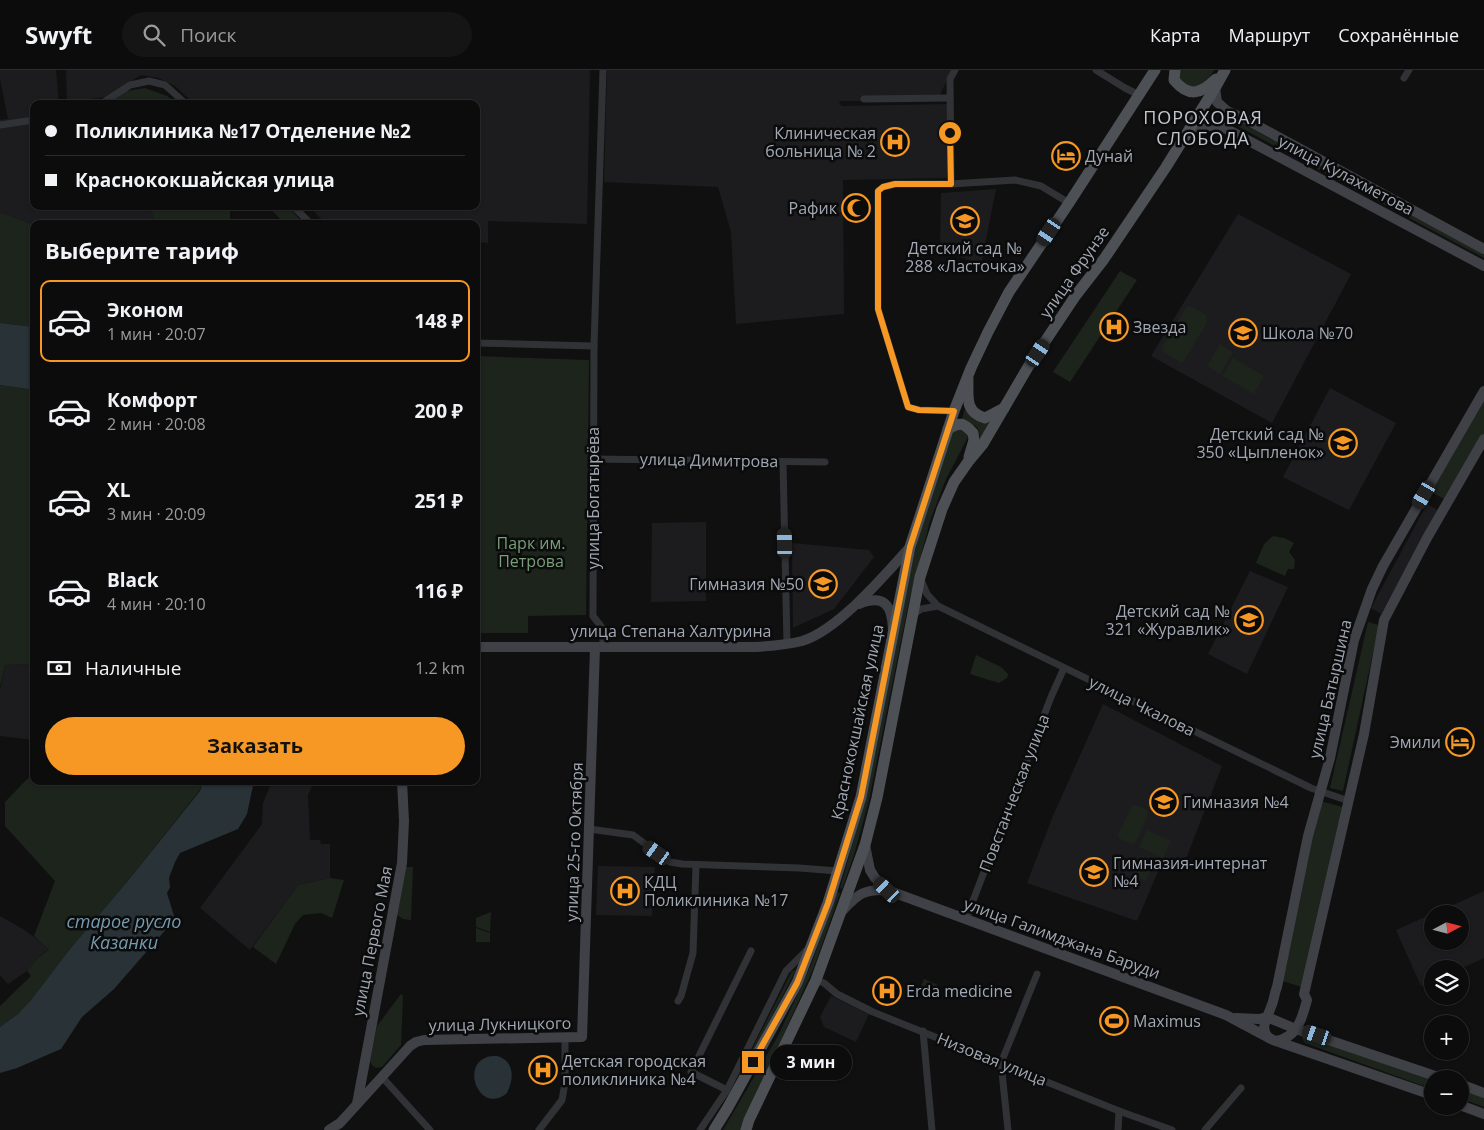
<!DOCTYPE html>
<html lang="ru">
<head>
<meta charset="utf-8">
<style>
  :root { --surface:#0c0c0d; --page:#151516; --text:#f1f3f6; --muted:#9a9b9d; --line:#2c2c2e; --accent:#f69823 }
  body { margin:0; font-family:"Open Sans",sans-serif; background:var(--page); color:var(--text); height:100vh; display:flex; flex-direction:column; font-size:19px; white-space:nowrap }
  * { box-sizing:border-box; margin:0 }
  p { font-size:16px; color:var(--muted) }
  .icon { flex:none; width:28px; height:28px; fill:none; stroke:currentColor; stroke-width:2; stroke-linecap:round; stroke-linejoin:round }
  .map { position:relative; flex:1; overflow:hidden }
  .sheet { position:absolute; left:30px; top:150px; width:450px; height:565px; display:flex; flex-direction:column; background:var(--surface); border-radius:10px; box-shadow:0 1px 4px #0004,0 0 0 1px var(--line) }
  .sheet>* { flex:none }
  .top-card { position:absolute; left:30px; top:30px; width:450px; height:110px; border-radius:10px; box-shadow:0 1px 4px #0004,0 0 0 1px var(--line); display:grid; align-content:center; height:110px; padding:0 15px; background:var(--surface) }
  .needle { width:32px; rotate:83deg }
  .fabs { position:absolute; left:1424px; top:835px; display:grid; gap:10px }
  .fabs a { display:grid; place-items:center; width:45px; height:45px; border-radius:50%; background:var(--surface); box-shadow:0 1px 4px #0004,0 0 0 1px var(--line); font-size:25px }
  .end { position:absolute; width:22px; height:22px; margin:-11px; border:6px solid #f69823; background:#111; box-shadow:0 0 0 2px #111 }
  .from { border-radius:50% }
  .bubble { position:absolute; height:35px; border-radius:18px; background:var(--surface); box-shadow:0 1px 4px #0004,0 0 0 1px var(--line); font-size:16px; font-weight:700; line-height:35px; text-align:center }
  .car { position:absolute; width:15px; height:30px; margin:-15px -8px; border-radius:6px; box-shadow:0 0 4px 1px #0007; background:linear-gradient(#222 24%,#8ab4d8 0 40%,#222 0 76%,#8ab4d8 0 86%,#222 0) }
  .top-card b { display:flex; align-items:center; gap:18px; height:48px; font-size:19px }
  .top-card b+b { border-top:1px solid var(--line) }
  .top-card i { width:12px; height:12px; background:var(--text) }
  ul { padding:0; list-style:none }
  li { display:flex; align-items:center; gap:15px; height:82px; margin:0 10px 8px; padding:0 5px; border:2px solid transparent; border-radius:10px }
  li div { flex:1 }
  li b { display:block; font-size:19px }
  li em { font-style:normal; font-weight:700 }
  li.selected { border-color:var(--accent) }
  li>.icon { width:45px; height:45px; stroke-width:1.5 }
  h2 { padding:0 15px; font-size:22px; line-height:60px }
  .pay { display:flex; align-items:center; gap:12px; height:55px; padding:0 15px; font-size:19px }
  .pay p { margin-inline-start:auto }
  .button { display:flex; gap:10px; margin-top:auto; padding:10px 15px }
  .button a { flex:1; height:58px; border-radius:30px; background:var(--accent); color:#111; font-size:20px; font-weight:700; line-height:58px; text-align:center }
  header { display:flex; align-items:center; gap:30px; box-sizing:border-box; height:70px; padding:0 25px; background:var(--surface); border-bottom:1px solid var(--line) }
  header strong { font-size:24px }
  nav { display:flex; gap:28px; margin-inline-start:auto; font-size:18px }
  .search { width:350px; height:45px; background:var(--page); display:flex; align-items:center; gap:12px; box-sizing:border-box; padding:0 18px; border-radius:28px; color:var(--muted); font-size:19px }
  .map>svg:first-child { display:block }
  .built { fill:#1c1c1e }
  .green { fill:#1c241c }
  .water { fill:#283237 }
  .lines { fill:none; stroke-linecap:round; stroke-linejoin:round }
  .street { stroke:#313236; stroke-width:7 }
  .secondary { stroke:#3f4146; stroke-width:10 }
  .primary { stroke:#4d5055; stroke-width:11 }
  .route { stroke:#f69823; stroke-width:6 }
  .labels { text-anchor:middle; dominant-baseline:central; stroke-width:5; stroke-linejoin:round; paint-order:stroke }
  .poi-label { font-size:16px; fill:#a1a8b3; stroke:#0b0b0c; text-anchor:start }
  .street-label { font-size:16px; fill:#a1a8b3; stroke:#0b0b0c }
  .park-label { font-size:16px; fill:#789f77; stroke:#0b0b0c }
  .neighbourhood-label { font-size:18px; letter-spacing:1px; fill:#c2c6cf; stroke:#0b0b0c }
  .water-label { font-size:18px; font-style:italic; fill:#769bb0; stroke:#0b0b0c }
</style>
</head>
<body>
<header>
<strong>Swyft</strong>
<div class="search"><svg class="icon" aria-label="search" viewBox="0 0 24 24"><circle cx="10" cy="10" r="6"/><path d="M15 15l6 6"/></svg>Поиск</div>
<nav><a>Карта</a><a>Маршрут</a><a>Сохранённые</a></nav>
</header>
<div class="map">
<svg width="1484" height="1060" viewBox="0 0 1484 1060">
  <rect width="100%" height="100%" fill="#101011"/>
  <g class="built">
    <polygon points="0,0 56,0 59,34 34,34 34,136 150,136 155,154 34,154 34,155 2,143 0,144 0,50 8,49 0,9"/>
    <polygon points="66,0 590,0 587,154 488,151 488,173 476,172 476,154 326,154 309,136 476,136 476,34 205,34 202,32 201,34 194,34 175,16 159,8 141,5 106,27 90,29 67,30"/>
    <polygon points="607,0 952,0 937,31 839,31 841,36 947,34 948,108 843,110 844,244 736,254 731,162 718,117 604,112"/>
    <polygon points="996,119 981,195 940,179 941,123"/>
    <polygon points="1238,144 1351,204 1272,353 1151,286"/>
    <polygon points="1330,318 1396,353 1349,440 1283,407"/>
    <polygon points="1427,434 1438,440 1381,544 1371,538"/>
    <polygon points="706,452 706,531 651,532 652,453"/>
    <polygon points="792,473 869,480 874,487 834,539 793,558"/>
    <polygon points="1250,501 1288,517 1247,604 1208,584"/>
    <polygon points="34,594 34,670 0,666 0,619 5,595"/>
    <polygon points="1103,634 1222,696 1182,799 1162,792 1137,851 1027,813 1053,746"/>
    <polygon points="272,711 314,711 308,725 310,770 320,770 321,774 330,774 330,808 298,815 250,880 200,838 262,754 263,733"/>
    <polygon points="598,796 655,797 652,846 596,845"/>
    <polygon points="1484,821 1484,888 1460,899 1432,899 1432,911 1421,916 1396,860 1432,844 1432,871 1460,871 1460,844 1433,844"/>
    <polygon points="0,846 23,859 49,878 35,891 27,901 8,914 0,905"/>
    <polygon points="831,926 869,944 856,972 824,957 820,947"/>
  </g>
  <g class="green">
    <polygon points="1177,0 1214,0 1207,11 1195,19 1179,12"/>
    <polygon points="145,18 167,26 177,34 108,34 126,21"/>
    <polygon points="1217,40 1484,184 1484,188 1215,44"/>
    <polygon points="150,136 230,136 230,154 155,154"/>
    <polygon points="268,136 287,136 304,154 285,154"/>
    <polygon points="2,143 34,155 34,257 0,253 0,144"/>
    <polygon points="1120,201 1137,210 1070,312 1053,302"/>
    <polygon points="1188,236 1192,237 1206,245 1207,253 1185,289 1183,292 1180,292 1164,283 1162,277 1185,239"/>
    <polygon points="1220,274 1233,282 1220,304 1207,296"/>
    <polygon points="476,286 589,290 586,545 528,546 528,563 476,563"/>
    <polygon points="1233,288 1264,306 1254,324 1223,306"/>
    <polygon points="0,315 28,319 34,317 34,594 5,595 0,616"/>
    <polygon points="1484,329 1484,363 1446,430 1431,422"/>
    <path d="M966,335l28,13 -14,21c0,-15 -7,-16 -20,-13z"/>
    <polygon points="955,358 967,360 968,367 946,409 930,451 909,531 869,730 854,785 842,819 840,818 865,729 904,530 922,451 953,361"/>
    <polygon points="1273,466 1284,468 1294,473 1289,482 1295,490 1294,499 1288,499 1285,506 1256,493 1264,474"/>
    <polygon points="1368,552 1379,555 1343,721 1330,718"/>
    <polygon points="976,585 1001,597 1008,604 1007,608 999,613 970,604"/>
    <polygon points="34,702 34,711 204,711 200,720 127,812 70,879 31,930 18,944 0,957 0,936 31,906 27,901 35,891 49,879 34,866 55,811 5,756 5,732"/>
    <polygon points="1320,731 1343,737 1302,917 1282,911"/>
    <polygon points="1136,735 1147,740 1148,745 1136,772 1132,774 1120,769 1118,765 1132,736"/>
    <polygon points="1147,760 1171,771 1163,788 1139,777"/>
    <polygon points="1139,785 1154,790 1146,811 1132,806"/>
    <polygon points="403,797 413,797 411,850 403,849 397,845"/>
    <polygon points="330,808 344,810 332,848 321,843 303,845 295,854 276,894 253,877 298,815"/>
    <polygon points="837,822 840,823 839,826 814,897 782,968 743,1060 723,1060 778,966 811,895"/>
    <polygon points="491,842 490,862 476,857 476,848"/>
    <polygon points="476,858 490,863 490,872 476,872"/>
    <polygon points="796,900 747,994 745,993 792,901"/>
    <polygon points="924,909 938,915 934,924 920,919"/>
    <polygon points="401,924 403,926 401,975 382,997 376,998 372,995 370,991 377,956"/>
    <polygon points="1302,965 1432,1009 1432,1019 1305,973 1302,969"/>
    <polygon points="1460,1017 1484,1026 1484,1037 1460,1028"/>
  </g>
  <g class="water">
    <polygon points="0,253 34,257 34,318 28,319 0,315"/>
    <polygon points="204,711 254,711 247,744 238,759 180,783 175,792 169,808 170,817 167,823 175,849 114,919 82,947 61,979 17,998 0,1003 0,957 18,944 31,930 70,879 127,812 200,721"/>
    <path d="M497,986c18,5 17,23 10,37 -26,22 -46,-25 -22,-35 3,-2 8,-2 12,-2z"/>
  </g>
  <g class="lines">
    <g class="street">
      <polyline points="603,0 594,276 593,546 603,559 603,577"/>
      <polyline points="1096,0 1125,18 1139,25"/>
      <polyline points="1404,8 1409,0"/>
      <polyline points="864,29 950,28"/>
      <polyline points="101,34 130,15 149,11 165,15 186,34"/>
      <polyline points="0,55 34,50"/>
      <polyline points="951,114 950,9 955,0"/>
      <polyline points="293,136 311,154"/>
      <polyline points="476,273 594,276"/>
      <polyline points="954,341 919,340 908,337 878,239 878,121 883,117 895,114 951,114 1015,110 1041,116 1069,133"/>
      <polyline points="593,389 825,392"/>
      <polyline points="783,392 787,574"/>
      <polyline points="921,510 927,524 938,536 1311,718 1349,731"/>
      <polyline points="913,545 921,539 938,536"/>
      <polyline points="589,759 633,765 670,792 682,794 799,798 838,801"/>
      <polyline points="966,849 1051,627 1064,598"/>
      <polyline points="816,910 824,913 837,924 873,942 1119,1041 1172,1060"/>
      <polyline points="678,931 681,926 693,883 696,795"/>
      <polyline points="923,961 932,1060"/>
      <polyline points="382,1007 430,1060"/>
      <polyline points="727,1020 691,1002 751,881"/>
      <polyline points="539,1060 562,1030 565,1013 565,968"/>
      <polyline points="700,1060 727,1020 786,901 807,880"/>
      <polyline points="1008,1060 1001,993 1037,904"/>
      <polyline points="1118,1060 1119,1041"/>
      <polyline points="1205,1060 1241,1018"/>
    </g>
    <g class="secondary">
      <polyline points="1215,18 1217,32 1227,41 1247,50 1484,179"/>
      <polyline points="1190,58 1219,55 1484,196"/>
      <path d="M859,534c25,-10 33,1 34,25"/>
      <path d="M476,577h280c16,-1 31,-2 46,-6 36,-11 83,-66 108,-94"/>
      <polyline points="865,775 870,800 875,808 887,820"/>
      <path d="M843,840c15,-16 21,-21 44,-20l339,125 47,25 159,55"/>
      <polyline points="1236,948 1259,949 1267,947 1296,959 1444,1009"/>
      <path d="M1269,968c-10,-10 -2,-19 2,-31 3,-6 3,-13 6,-20l31,-151 22,-78 24,-118 18,-51 11,-23 101,-175"/>
      <path d="M1276,971c22,-4 26,-23 31,-41l-3,-6 60,-260 20,-114 43,-82 57,-99"/>
      <polyline points="1460,1014 1484,1023"/>
      <polyline points="357,1034 402,793 404,751 402,711"/>
      <polyline points="1460,1035 1484,1044"/>
      <polyline points="329,1060 340,1053 410,976 416,972 424,970 582,967 595,577"/>
    </g>
    <g class="primary">
      <path d="M1175,0l-1,10c15,18 27,14 42,-1"/>
      <path d="M968,309c0,19 -3,33 17,39l19,-10"/>
      <path d="M948,359c12,-7 15,-7 25,4l1,7 -5,17"/>
      <polyline points="714,1060 727,1039 797,913 828,833 861,727 910,477 954,341 971,298 988,262 1009,222 1069,133 1155,0"/>
      <polyline points="746,1060 749,1050 816,910 865,775 877,728 920,507 942,439 954,412 968,392 983,374 1028,297 1076,225 1104,189 1166,97 1215,18 1225,0"/>
    </g>
  </g>
  <g class="lines">
    <polyline class="route" points="753,992 797,913 828,833 861,727 910,477 954,341 919,340 908,337 878,239 878,121 883,117 895,114 951,114 950,63"/>
  </g>
  <defs>
    <symbol id="hospital-ring" viewBox="-11 -11 22 22"><circle r="9.5" fill="#0b0b0c" stroke="#f69823" stroke-width="1.5"/><path d="M-5-5h3v3.5h4V-5h3V5h-3V1.5h-4V5h-3Z" fill="#f69823"/></symbol>
    <symbol id="hotel-ring" viewBox="-11 -11 22 22"><circle r="9.5" fill="#0b0b0c" stroke="#f69823" stroke-width="1.5"/><path d="M-6-4.5h1.5V1H6V5H4.5V3h-9V5H-6ZM-4 0a1.8 1.8 0 1 1 3.6 0ZM.5 0V-2.5h3Q6-2.5 6 0Z" fill="#f69823"/></symbol>
    <symbol id="mosque-ring" viewBox="-11 -11 22 22"><circle r="9.5" fill="#0b0b0c" stroke="#f69823" stroke-width="1.5"/><path d="M3.5-4.9A6 6 0 1 0 3.5 4.9A5 5 0 1 1 3.5-4.9Z" fill="#f69823"/></symbol>
    <symbol id="school-ring" viewBox="-11 -11 22 22"><circle r="9.5" fill="#0b0b0c" stroke="#f69823" stroke-width="1.5"/><path d="M0-5L7-2L0 1L-7-2ZM-4 1L0 2.5L4 1V4Q0 6-4 4Z" fill="#f69823"/></symbol>
    <symbol id="stadium-ring" viewBox="-11 -11 22 22"><circle r="9.5" fill="#0b0b0c" stroke="#f69823" stroke-width="1.5"/><path d="M0-5a6.5 5 0 1 0 0 10a6.5 5 0 1 0 0-10ZM-3.5-1.8h7v3.6h-7Z" fill="#f69823"/></symbol>
  </defs>
  <g fill-rule="evenodd">
    <use href="#hospital-ring" x="879" y="56" width="32" height="32"/>
    <use href="#hotel-ring" x="1050" y="70" width="32" height="32"/>
    <use href="#mosque-ring" x="840" y="122" width="32" height="32"/>
    <use href="#school-ring" x="949" y="135" width="32" height="32"/>
    <use href="#hospital-ring" x="1098" y="241" width="32" height="32"/>
    <use href="#school-ring" x="1227" y="247" width="32" height="32"/>
    <use href="#school-ring" x="1327" y="357" width="32" height="32"/>
    <use href="#school-ring" x="807" y="498" width="32" height="32"/>
    <use href="#school-ring" x="1233" y="534" width="32" height="32"/>
    <use href="#hotel-ring" x="1444" y="656" width="32" height="32"/>
    <use href="#school-ring" x="1148" y="716" width="32" height="32"/>
    <use href="#school-ring" x="1078" y="786" width="32" height="32"/>
    <use href="#hospital-ring" x="609" y="805" width="32" height="32"/>
    <use href="#hospital-ring" x="871" y="905" width="32" height="32"/>
    <use href="#stadium-ring" x="1098" y="935" width="32" height="32"/>
    <use href="#hospital-ring" x="527" y="984" width="32" height="32"/>
  </g>
  <g class="labels">
    <g class="poi-label">
      <text x="876" y="63" text-anchor="end">Клиническая<tspan x="876" dy="18">больница № 2</tspan></text>
      <text x="1085" y="86">Дунай</text>
      <text x="837" y="138" text-anchor="end">Рафик</text>
      <text x="965" y="178" text-anchor="middle">Детский сад №<tspan x="965" dy="18">288 «Ласточка»</tspan></text>
      <text x="1133" y="257">Звезда</text>
      <text x="1262" y="263">Школа №70</text>
      <text x="1324" y="364" text-anchor="end">Детский сад №<tspan x="1324" dy="18">350 «Цыпленок»</tspan></text>
      <text x="804" y="514" text-anchor="end">Гимназия №50</text>
      <text x="1230" y="541" text-anchor="end">Детский сад №<tspan x="1230" dy="18">321 «Журавлик»</tspan></text>
      <text x="1441" y="672" text-anchor="end">Эмили</text>
      <text x="1183" y="732">Гимназия №4</text>
      <text x="1113" y="793">Гимназия-интернат<tspan x="1113" dy="18">№4</tspan></text>
      <text x="644" y="812">КДЦ<tspan x="644" dy="18">Поликлиника №17</tspan></text>
      <text x="906" y="921">Erda medicine</text>
      <text x="1133" y="951">Maximus</text>
      <text x="562" y="991">Детская городская<tspan x="562" dy="18">поликлиника №4</tspan></text>
    </g>
    <g class="street-label">
      <text transform="translate(1346 105) rotate(28)">улица Кулахметова</text>
      <text transform="translate(1074 202) rotate(-55)">улица Фрунзе</text>
      <text transform="translate(709 390) rotate(1)">улица Димитрова</text>
      <text transform="translate(593 428) rotate(-90)">улица Богатырёва</text>
      <text x="671" y="561">улица Степана Халтурина</text>
      <text transform="translate(1330 619) rotate(-77)">улица Батыршина</text>
      <text transform="translate(1142 636) rotate(26)">улица Чкалова</text>
      <text transform="translate(857 652) rotate(-78)">Краснококшайская улица</text>
      <text transform="translate(1014 723) rotate(-69)">Повстанческая улица</text>
      <text transform="translate(574 772) rotate(-88)">улица 25-го Октября</text>
      <text transform="translate(1062 868) rotate(20)">улица Галимджана Баруди</text>
      <text transform="translate(372 871) rotate(-79)">улица Первого Мая</text>
      <text transform="translate(500 954) rotate(-1)">улица Лукницкого</text>
      <text transform="translate(992 989) rotate(22)">Низовая улица</text>
    </g>
    <g class="park-label">
      <text x="531" y="473">Парк им.<tspan x="531" dy="18">Петрова</tspan></text>
    </g>
    <g class="neighbourhood-label">
      <text x="1203" y="47">ПОРОХОВАЯ<tspan x="1203" dy="21">СЛОБОДА</tspan></text>
    </g>
    <g class="water-label">
      <text x="124" y="851">старое русло<tspan x="124" dy="21">Казанки</tspan></text>
    </g>
  </g>
</svg>
<div class="fabs">
<a><svg class="needle" viewBox="-14 -14 28 28"><path d="M0-13l5 13h-10z" fill="#e53935"/><path d="M0 13l5-13h-10z" fill="#9a9b9d"/></svg></a>
<a><svg class="icon" aria-label="layers" viewBox="0 0 24 24"><path d="M12 4l9 5-9 5-9-5zM3 14l9 5 9-5"/></svg></a>
<a>+</a>
<a>−</a>
</div>
<i class="end from" style="left:950px;top:63px"></i>
<i class="end" style="left:753px;top:992px"></i>
<div class="bubble" style="left:770px;top:975px;width:82px">3 мин</div>
<i class="car" style="left:1049px;top:162px;rotate:214deg"></i>
<i class="car" style="left:1038px;top:283px;rotate:34deg"></i>
<i class="car" style="left:1424px;top:425px;rotate:210deg"></i>
<i class="car" style="left:785px;top:473px;rotate:359deg"></i>
<i class="car" style="left:657px;top:783px;rotate:305deg"></i>
<i class="car" style="left:887px;top:820px;rotate:313deg"></i>
<i class="car" style="left:1317px;top:965px;rotate:289deg"></i>
<div class="top-card">
<b><i class="from"></i>Поликлиника №17 Отделение №2</b>
<b><i></i>Краснококшайская улица</b>
</div>
<section class="sheet">
<h2>Выберите тариф</h2>
<ul>
<li class="selected"><svg class="icon" aria-label="car" viewBox="0 0 24 24"><path d="M5 17H2v-5l4-1 3-4h7l3 4 3 1v5h-3M9 17h6M6 11h13"/><circle cx="7" cy="17" r="2"/><circle cx="17" cy="17" r="2"/></svg><div><b>Эконом</b><p>1 мин · 20:07</p></div><em>148 ₽</em></li>
<li><svg class="icon" aria-label="car" viewBox="0 0 24 24"><path d="M5 17H2v-5l4-1 3-4h7l3 4 3 1v5h-3M9 17h6M6 11h13"/><circle cx="7" cy="17" r="2"/><circle cx="17" cy="17" r="2"/></svg><div><b>Комфорт</b><p>2 мин · 20:08</p></div><em>200 ₽</em></li>
<li><svg class="icon" aria-label="car" viewBox="0 0 24 24"><path d="M5 17H2v-5l4-1 3-4h7l3 4 3 1v5h-3M9 17h6M6 11h13"/><circle cx="7" cy="17" r="2"/><circle cx="17" cy="17" r="2"/></svg><div><b>XL</b><p>3 мин · 20:09</p></div><em>251 ₽</em></li>
<li><svg class="icon" aria-label="car" viewBox="0 0 24 24"><path d="M5 17H2v-5l4-1 3-4h7l3 4 3 1v5h-3M9 17h6M6 11h13"/><circle cx="7" cy="17" r="2"/><circle cx="17" cy="17" r="2"/></svg><div><b>Black</b><p>4 мин · 20:10</p></div><em>116 ₽</em></li>
</ul>
<div class="pay"><svg class="icon" aria-label="cash" viewBox="0 0 24 24"><path d="M3 7h18v10H3z"/><circle cx="12" cy="12" r="2"/></svg>Наличные<p>1.2 km</p></div>
<div class="button"><a>Заказать</a></div>
</section>
</div>
</body>
</html>
